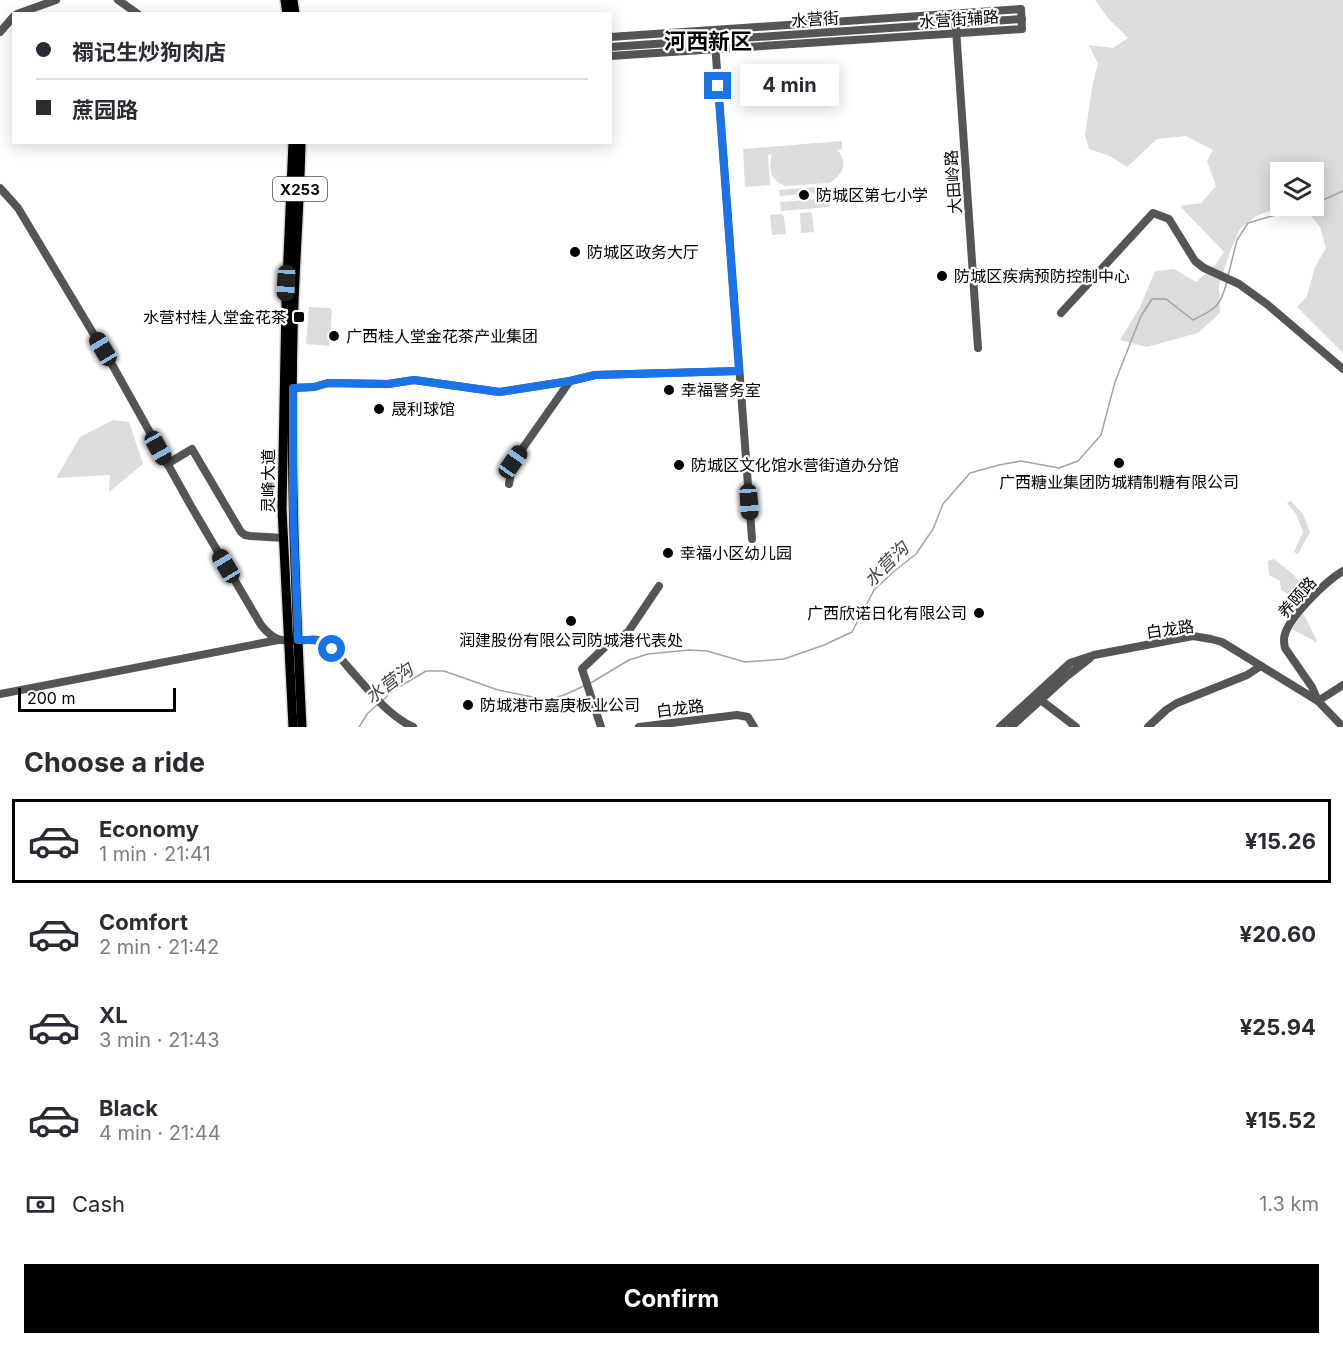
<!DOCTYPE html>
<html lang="en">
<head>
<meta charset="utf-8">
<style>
  :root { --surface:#fff; --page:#f2f2f3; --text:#2b2b33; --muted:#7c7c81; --line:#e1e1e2; --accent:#000 }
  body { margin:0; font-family:Inter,"Noto Sans SC",sans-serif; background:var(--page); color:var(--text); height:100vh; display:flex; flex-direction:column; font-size:22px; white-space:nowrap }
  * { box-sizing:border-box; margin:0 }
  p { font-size:20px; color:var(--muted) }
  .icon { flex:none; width:33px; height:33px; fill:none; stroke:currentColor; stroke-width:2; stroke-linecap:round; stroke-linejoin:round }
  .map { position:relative; height:727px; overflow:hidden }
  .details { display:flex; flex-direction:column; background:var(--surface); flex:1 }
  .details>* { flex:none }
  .top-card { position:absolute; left:12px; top:12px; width:600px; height:132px; border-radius:0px; box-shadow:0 3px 15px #0003; display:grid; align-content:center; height:132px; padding:0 24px; background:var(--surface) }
  .controls { position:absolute; left:1270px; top:162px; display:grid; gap:12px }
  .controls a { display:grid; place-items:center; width:54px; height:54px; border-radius:0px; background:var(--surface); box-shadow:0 3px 15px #0003; font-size:30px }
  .scale { position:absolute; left:18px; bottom:15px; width:158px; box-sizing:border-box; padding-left:6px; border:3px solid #000; border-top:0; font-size:16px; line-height:21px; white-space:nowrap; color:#000; -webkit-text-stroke:4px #fff; paint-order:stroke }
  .end { position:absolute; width:27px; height:27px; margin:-14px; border:8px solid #1a73e8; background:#fff; box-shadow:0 0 0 3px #fff }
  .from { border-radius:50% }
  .bubble { position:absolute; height:42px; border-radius:0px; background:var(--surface); box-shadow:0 3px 15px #0003; font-size:20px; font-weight:700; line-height:42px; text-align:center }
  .car { position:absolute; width:18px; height:36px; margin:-18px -9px; border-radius:8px; box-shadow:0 0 4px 2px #0007; background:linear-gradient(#222 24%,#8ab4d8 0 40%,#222 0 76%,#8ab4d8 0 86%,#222 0) }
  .top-card b { display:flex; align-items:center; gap:21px; height:57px; font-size:22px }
  .top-card b+b { border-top:2px solid var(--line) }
  .top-card i { width:15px; height:15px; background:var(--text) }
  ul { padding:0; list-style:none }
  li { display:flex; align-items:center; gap:18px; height:84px; margin:0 12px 9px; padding:0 12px; border:3px solid transparent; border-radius:0px }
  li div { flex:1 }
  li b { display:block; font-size:22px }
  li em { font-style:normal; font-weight:700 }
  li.on { border-color:var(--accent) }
  li>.icon { width:54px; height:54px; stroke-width:1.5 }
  h2 { padding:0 24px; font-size:27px; line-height:72px }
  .pay { display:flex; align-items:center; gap:15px; height:66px; padding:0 24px; font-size:22px }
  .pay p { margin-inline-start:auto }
  .primary-button { display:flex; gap:12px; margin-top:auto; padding:12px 24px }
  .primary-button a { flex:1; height:69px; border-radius:0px; background:var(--accent); color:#fff; font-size:24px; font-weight:700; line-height:69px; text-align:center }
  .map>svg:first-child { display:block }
  .green { fill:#dcdcdc }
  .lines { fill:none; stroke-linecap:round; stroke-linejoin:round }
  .stream { stroke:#a3a3a3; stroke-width:1.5 }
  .major-casing { stroke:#dbdbdb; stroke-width:12 }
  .minor { stroke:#555; stroke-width:8 }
  .major { stroke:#000; stroke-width:9 }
  .route { stroke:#1a73e8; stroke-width:8 }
  .poi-dot { fill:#000; stroke:#fff; stroke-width:2 }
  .labels { text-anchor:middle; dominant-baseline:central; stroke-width:4.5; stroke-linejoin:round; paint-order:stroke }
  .shield { fill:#fff; stroke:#4c4c4c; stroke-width:1.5 }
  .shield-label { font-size:15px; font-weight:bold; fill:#000 }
  .street-label { font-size:16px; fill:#000; stroke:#fff }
  .poi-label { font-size:16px; fill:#000; stroke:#fff; text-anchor:start }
  .water-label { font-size:18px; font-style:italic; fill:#444; stroke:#fff }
  .district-label { font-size:22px; font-weight:bold; fill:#000; stroke:#fff }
</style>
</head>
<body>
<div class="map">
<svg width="1343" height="727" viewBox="0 0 1343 727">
  <rect width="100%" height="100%" fill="#fff"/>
  <g class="green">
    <polygon points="1095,0 1343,0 1343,353 1297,307 1307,296 1315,267 1326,248 1320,227 1303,206 1314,206 1314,172 1281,172 1281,206 1298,206 1283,206 1256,216 1240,229 1231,249 1219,285 1220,313 1198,333 1147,347 1120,340 1140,307 1155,271 1174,269 1196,282 1215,265 1224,252 1180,206 1201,203 1216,186 1207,161 1213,150 1186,136 1157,139 1127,167 1110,156 1089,149 1085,135 1093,82 1098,64 1089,45 1113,48 1128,38 1108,18"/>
    <path d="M842,141v8l-5,1c12,11 6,26 -8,33l-44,3c-15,-6 -17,-18 -13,-32l-4,1 2,30 -25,2 -2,-38z"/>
    <polygon points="828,186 828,192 780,196 779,190"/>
    <polygon points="829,198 829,207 781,211 780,202"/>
    <polygon points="810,212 812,214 814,232 801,233 800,213"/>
    <polygon points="781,214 784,217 786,234 772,235 770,215"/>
    <polygon points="309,307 330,308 332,311 329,346 306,344"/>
    <polygon points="113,420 129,422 143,464 109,492 110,475 56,478 80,437"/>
    <polygon points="1291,501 1303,514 1310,532 1298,554 1294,552 1303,532 1296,514 1287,503"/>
    <path d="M1274,559l19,15 8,10c-3,16 -9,13 -20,6l-1,-9 -11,-6 -1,-14z"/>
    <polygon points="1303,613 1317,641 1316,642 1292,629"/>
  </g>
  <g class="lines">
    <g class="stream">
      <polyline points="1314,204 1343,191"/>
      <polyline points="1228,276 1237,240 1248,223 1307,206"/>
      <path d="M589,684l40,-24 19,-6 41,-4 18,1 38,11 39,-3 40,-14 28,-13 22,-42 18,-17 24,-19 17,-25 10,-25 27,-31 29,-8 22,-4 38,7 19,-7 23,-26 14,-53 26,-66 11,-17h14l27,21c23,-11 28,-14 34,-39"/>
      <polyline points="383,700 394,690 426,671 444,671 498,690 547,700 564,695 584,686"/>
      <polyline points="359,727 368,713 377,705"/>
    </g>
    <defs>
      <g id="major">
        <polyline points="285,0 287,14"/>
        <polyline points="293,0 295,14"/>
        <polyline points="293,142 286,303 282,509 293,727"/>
        <path d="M301,142c-1,54 -5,107 -7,160 -5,142 1,284 8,425"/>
      </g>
    </defs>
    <use href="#major" class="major-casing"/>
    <g class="minor">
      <polyline points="118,0 138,14"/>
      <polyline points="17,14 56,0"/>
      <polyline points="956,29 978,348"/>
      <polyline points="714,30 752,539"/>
      <polyline points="0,32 14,16"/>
      <polyline points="610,37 1021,9 1022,29 610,56"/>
      <polyline points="610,47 1022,19"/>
      <path d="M0,188l18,20 96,160 77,138 70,119c15,19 24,16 46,15 7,-1 12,-1 18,3 9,6 16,16 23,24 19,21 39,48 65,60"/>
      <polyline points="1061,313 1153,213 1169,219 1195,261 1204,268 1239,284 1268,305 1343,369"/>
      <polyline points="293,388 314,387 328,383 388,384 414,380 499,392 570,381"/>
      <polyline points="167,464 192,449 241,532 245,535 250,536 284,538"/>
      <polyline points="509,484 513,462 570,381 595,375 739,371"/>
      <path d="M1343,571c-17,10 -52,44 -58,63 -2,5 -1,9 0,14l27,39 6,14 25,-16"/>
      <polyline points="0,694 278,640"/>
      <polyline points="1038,698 1076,727"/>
      <polyline points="601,727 582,669 606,646 628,632 659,586"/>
      <polyline points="639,727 737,715 748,717 754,727"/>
      <polyline points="1000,727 1070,663 1094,655 1193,636 1211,639 1222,642 1318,701 1343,727"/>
      <polyline points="1011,727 1067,676 1090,658"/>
      <polyline points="1148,727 1166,710 1177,703 1247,675 1261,666"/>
    </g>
    <use href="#major" class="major"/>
  </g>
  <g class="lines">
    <path class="route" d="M332,649c-13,-11 -19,-9 -34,-9l-5,-132v-120l21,-1 14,-4 60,1 26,-4 86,12 70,-11 25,-6 144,-4 -21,-285"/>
  </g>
  <g class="poi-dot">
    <circle cx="804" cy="195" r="6"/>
    <circle cx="575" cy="252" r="6"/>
    <circle cx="942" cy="276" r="6"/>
    <rect x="293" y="311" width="12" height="12" rx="3"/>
    <circle cx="334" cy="336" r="6"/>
    <circle cx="669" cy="390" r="6"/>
    <circle cx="379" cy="409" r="6"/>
    <circle cx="1119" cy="463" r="6"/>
    <circle cx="679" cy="465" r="6"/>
    <circle cx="668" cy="553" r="6"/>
    <circle cx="979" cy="613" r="6"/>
    <circle cx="571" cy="621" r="6"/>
    <circle cx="468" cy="705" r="6"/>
  </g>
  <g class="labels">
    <rect class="shield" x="273" y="177" width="54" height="24" rx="4.5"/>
    <g class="shield-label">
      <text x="300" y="189">X253</text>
    </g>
    <g class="street-label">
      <text transform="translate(815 19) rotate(-4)">水营街</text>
      <text transform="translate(959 19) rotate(-4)">水营街辅路</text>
      <text transform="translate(953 182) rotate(-94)">大田岭路</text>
      <text transform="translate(268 481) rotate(-90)">灵峰大道</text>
      <text transform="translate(1297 597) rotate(-49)">养颐路</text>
      <text transform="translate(1170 629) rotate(-8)">白龙路</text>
      <text transform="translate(680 708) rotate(-7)">白龙路</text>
    </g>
    <g class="poi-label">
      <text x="816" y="195">防城区第七小学</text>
      <text x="587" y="252">防城区政务大厅</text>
      <text x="954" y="276">防城区疾病预防控制中心</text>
      <text x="287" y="317" text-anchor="end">水营村桂人堂金花茶</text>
      <text x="346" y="336">广西桂人堂金花茶产业集团</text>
      <text x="681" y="390">幸福警务室</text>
      <text x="391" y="409">晟利球馆</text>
      <text x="691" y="465">防城区文化馆水营街道办分馆</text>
      <text x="1119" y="482" text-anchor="middle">广西糖业集团防城精制糖有限公司</text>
      <text x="680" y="553">幸福小区幼儿园</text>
      <text x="967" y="613" text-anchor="end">广西欣诺日化有限公司</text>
      <text x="571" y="640" text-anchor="middle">润建股份有限公司防城港代表处</text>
      <text x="480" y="705">防城港市嘉庚板业公司</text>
    </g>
    <g class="water-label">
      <text transform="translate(886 564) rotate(-45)">水营沟</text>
      <text transform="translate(389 683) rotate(-36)">水营沟</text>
    </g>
    <g class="district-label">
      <text x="708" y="41">河西新区</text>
    </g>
  </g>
</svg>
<div class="controls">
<a><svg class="icon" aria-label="layers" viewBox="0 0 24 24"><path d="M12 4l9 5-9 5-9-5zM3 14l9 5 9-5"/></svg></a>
</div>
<div class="scale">200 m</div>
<i class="end from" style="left:332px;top:649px"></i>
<i class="end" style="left:718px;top:86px"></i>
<div class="bubble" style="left:740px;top:64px;width:99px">4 min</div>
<i class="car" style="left:286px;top:283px;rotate:183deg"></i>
<i class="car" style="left:103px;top:349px;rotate:329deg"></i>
<i class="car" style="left:158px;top:448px;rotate:151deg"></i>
<i class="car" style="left:513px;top:462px;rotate:35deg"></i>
<i class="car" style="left:749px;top:502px;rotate:176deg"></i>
<i class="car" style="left:226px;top:566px;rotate:329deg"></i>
<div class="top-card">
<b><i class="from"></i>禤记生炒狗肉店</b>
<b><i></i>蔗园路</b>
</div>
</div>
<section class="details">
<h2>Choose a ride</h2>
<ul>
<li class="on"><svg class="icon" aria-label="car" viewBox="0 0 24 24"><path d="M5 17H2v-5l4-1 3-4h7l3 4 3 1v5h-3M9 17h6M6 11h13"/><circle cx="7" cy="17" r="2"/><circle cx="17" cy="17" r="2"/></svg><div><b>Economy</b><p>1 min · 21:41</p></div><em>¥15.26</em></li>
<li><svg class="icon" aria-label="car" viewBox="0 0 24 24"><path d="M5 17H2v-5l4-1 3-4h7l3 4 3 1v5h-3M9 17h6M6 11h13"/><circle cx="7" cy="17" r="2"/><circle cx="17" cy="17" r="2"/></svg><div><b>Comfort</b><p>2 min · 21:42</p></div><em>¥20.60</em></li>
<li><svg class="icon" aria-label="car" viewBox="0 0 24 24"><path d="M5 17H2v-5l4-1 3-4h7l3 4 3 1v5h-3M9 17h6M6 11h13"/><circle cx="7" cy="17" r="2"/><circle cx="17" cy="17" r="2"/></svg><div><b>XL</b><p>3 min · 21:43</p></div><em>¥25.94</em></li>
<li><svg class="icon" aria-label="car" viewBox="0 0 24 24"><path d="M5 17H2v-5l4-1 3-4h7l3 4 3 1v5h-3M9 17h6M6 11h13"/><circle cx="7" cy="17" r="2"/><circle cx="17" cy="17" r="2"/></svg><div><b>Black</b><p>4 min · 21:44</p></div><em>¥15.52</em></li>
</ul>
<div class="pay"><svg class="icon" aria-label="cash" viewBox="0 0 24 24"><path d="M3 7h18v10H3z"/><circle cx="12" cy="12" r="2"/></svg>Cash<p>1.3 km</p></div>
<div class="primary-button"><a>Confirm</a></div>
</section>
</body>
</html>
